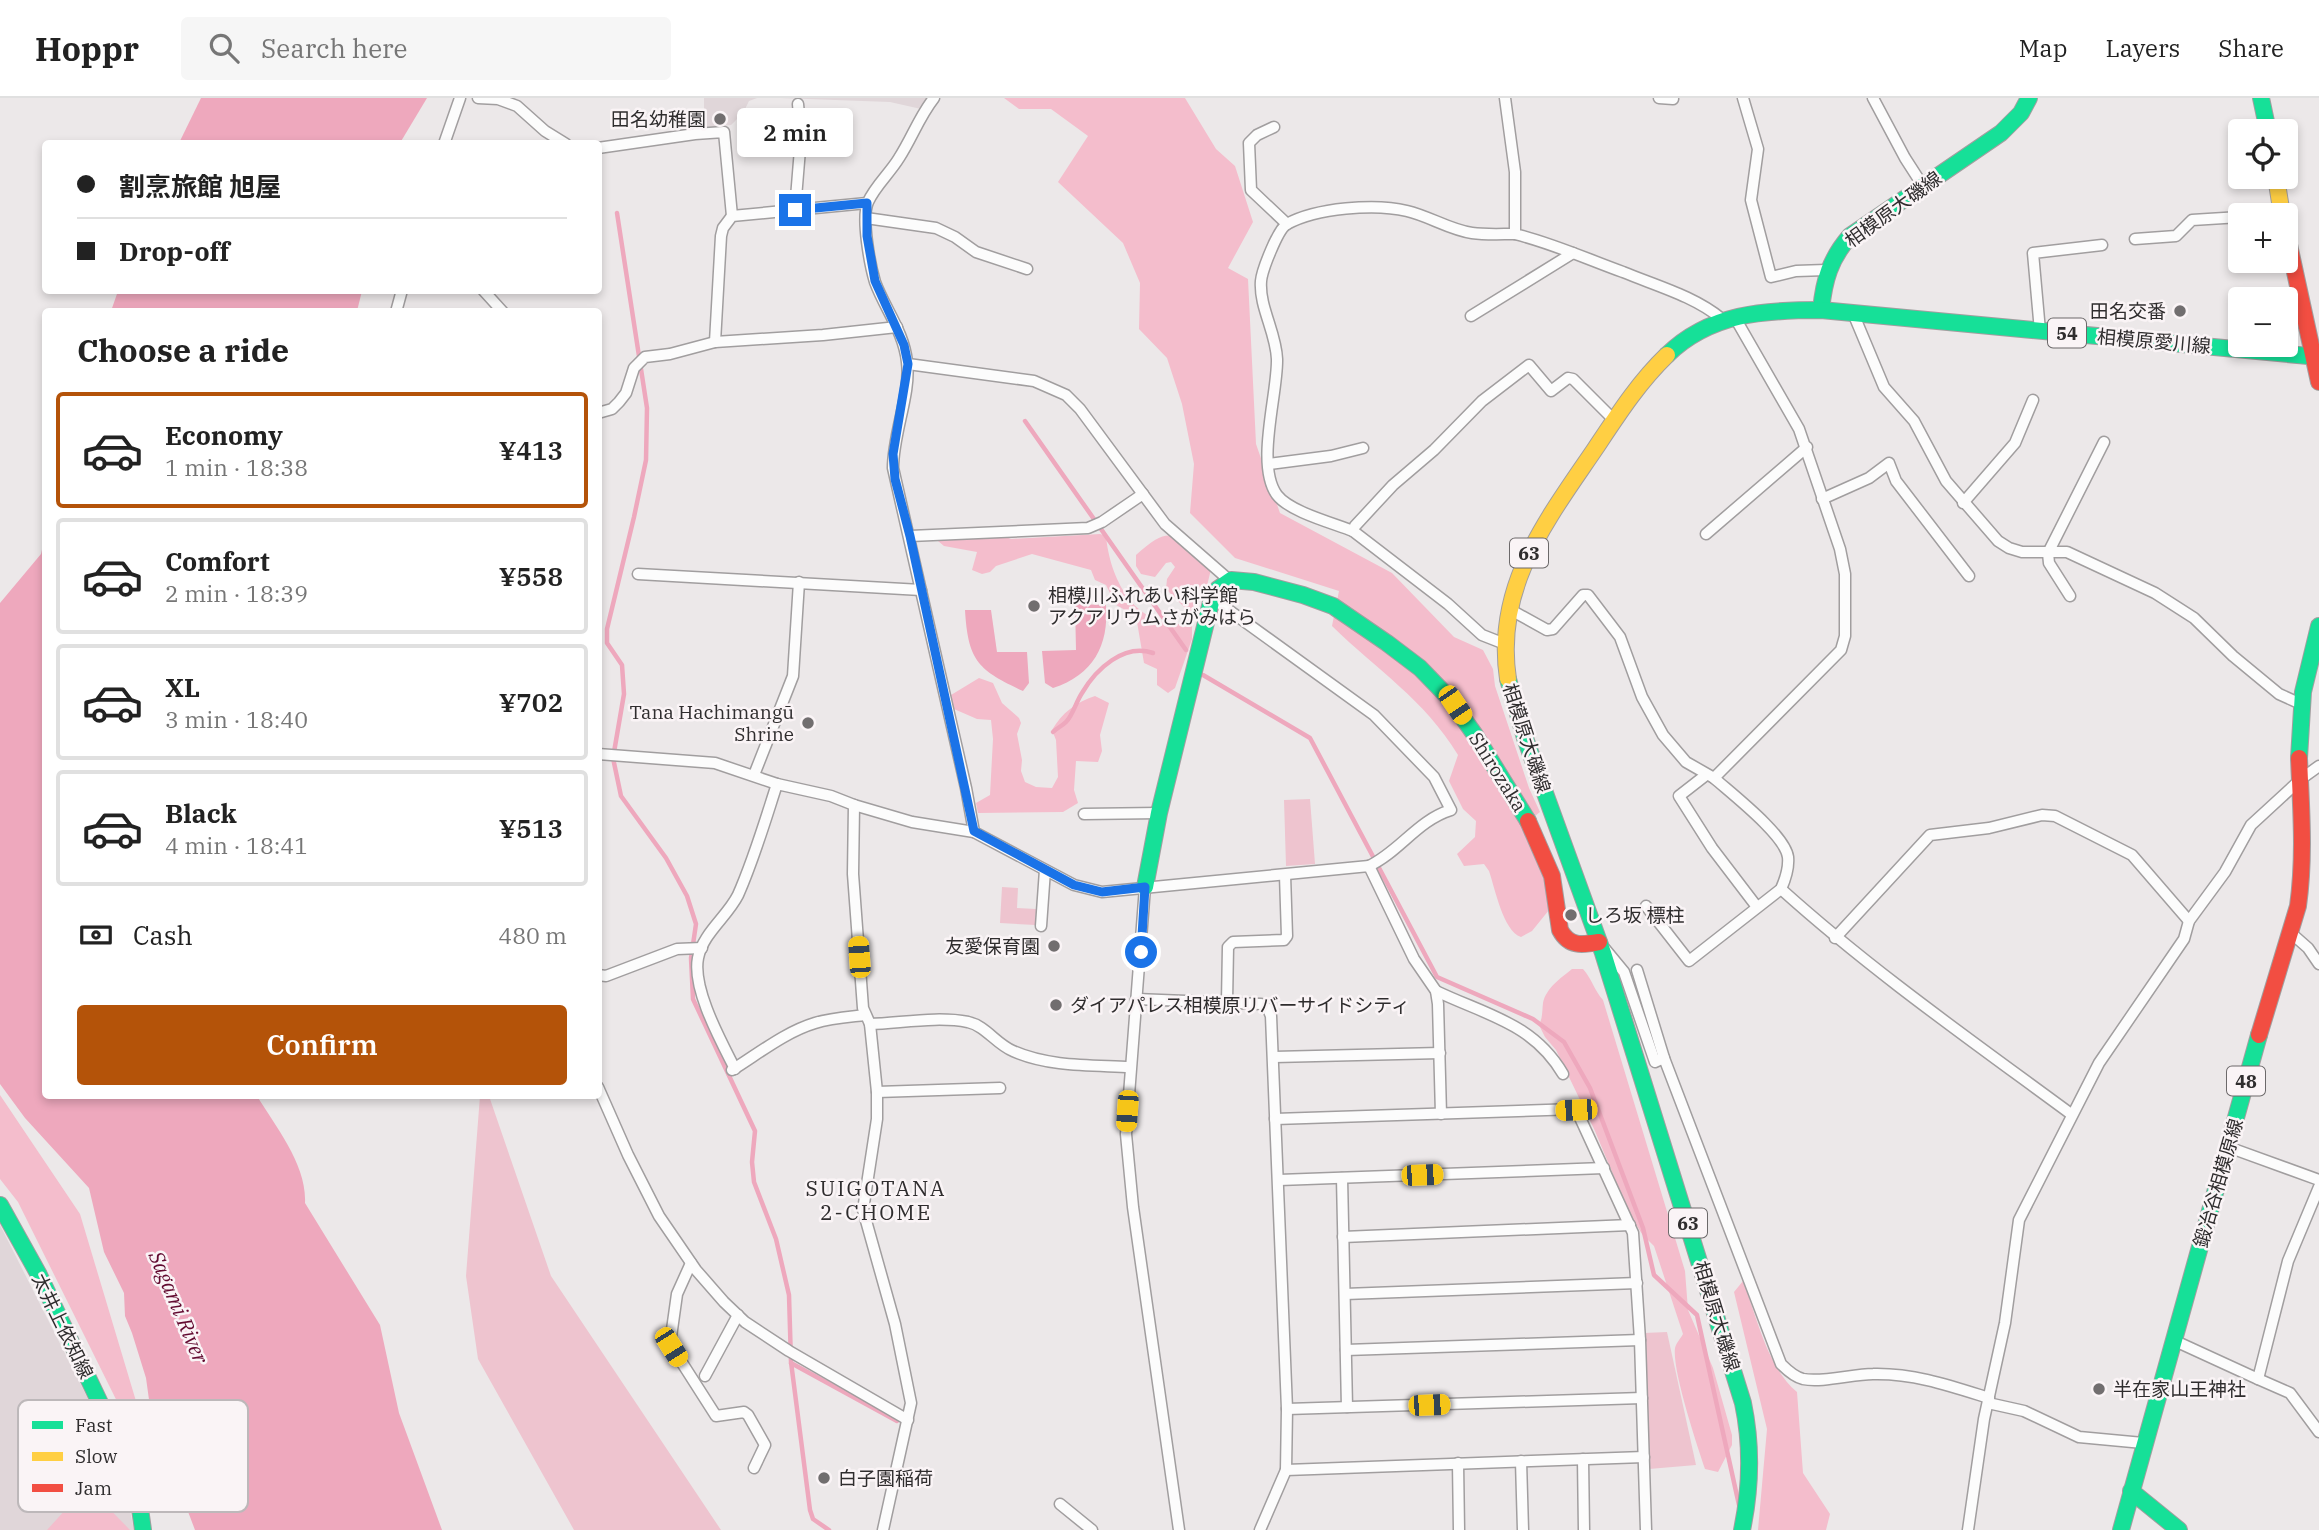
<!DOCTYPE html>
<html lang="en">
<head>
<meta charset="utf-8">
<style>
  :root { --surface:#fff; --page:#f6f6f6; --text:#222; --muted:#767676; --line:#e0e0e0; --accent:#b45309 }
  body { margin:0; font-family:"IBM Plex Serif","Noto Sans JP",serif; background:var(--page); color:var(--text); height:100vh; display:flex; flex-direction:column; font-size:26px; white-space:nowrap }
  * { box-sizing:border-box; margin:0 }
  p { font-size:23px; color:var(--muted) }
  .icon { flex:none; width:38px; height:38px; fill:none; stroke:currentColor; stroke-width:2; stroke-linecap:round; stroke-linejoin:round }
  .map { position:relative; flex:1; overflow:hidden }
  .details { position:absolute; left:42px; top:210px; width:560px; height:791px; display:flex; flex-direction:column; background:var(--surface); border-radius:7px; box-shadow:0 4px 10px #0003 }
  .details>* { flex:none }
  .guide { position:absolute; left:42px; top:42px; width:560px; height:154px; border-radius:7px; box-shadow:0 4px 10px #0003; display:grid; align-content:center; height:154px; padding:0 35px; background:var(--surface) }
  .buttons { position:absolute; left:2228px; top:21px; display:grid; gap:14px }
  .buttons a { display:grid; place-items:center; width:70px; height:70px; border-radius:7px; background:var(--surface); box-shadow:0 4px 10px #0003; font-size:35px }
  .end { position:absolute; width:32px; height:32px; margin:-16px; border:9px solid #1a73e8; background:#fff; box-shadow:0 0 0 4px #fff }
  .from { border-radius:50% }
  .bubble { position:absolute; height:49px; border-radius:7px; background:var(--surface); box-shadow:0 4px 10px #0003; font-size:23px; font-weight:600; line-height:49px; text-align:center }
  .car { position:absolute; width:21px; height:42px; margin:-21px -10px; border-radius:9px; box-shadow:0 0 5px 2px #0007; background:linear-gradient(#f5c518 24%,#345 0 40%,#f5c518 0 76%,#345 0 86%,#f5c518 0) }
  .guide b { display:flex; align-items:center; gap:24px; height:66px; font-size:26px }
  .guide b+b { border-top:2px solid var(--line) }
  .guide i { width:18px; height:18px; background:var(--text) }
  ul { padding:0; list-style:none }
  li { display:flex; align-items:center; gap:21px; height:116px; margin:0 14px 10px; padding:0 21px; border:4px solid var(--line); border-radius:7px }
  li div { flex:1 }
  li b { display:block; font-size:26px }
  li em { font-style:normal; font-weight:600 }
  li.current { border-color:var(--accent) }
  li>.icon { width:63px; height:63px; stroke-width:1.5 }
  h2 { padding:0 35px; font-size:32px; line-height:84px }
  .pay { display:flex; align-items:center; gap:18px; height:77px; padding:0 35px; font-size:26px }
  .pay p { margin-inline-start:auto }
  .button { display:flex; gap:14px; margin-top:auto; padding:14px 35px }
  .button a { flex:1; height:80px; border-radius:7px; background:var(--accent); color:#fff; font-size:28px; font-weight:600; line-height:80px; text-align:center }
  header { display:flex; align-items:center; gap:42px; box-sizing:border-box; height:98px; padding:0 35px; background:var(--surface); border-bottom:2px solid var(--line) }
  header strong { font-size:33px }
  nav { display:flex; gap:38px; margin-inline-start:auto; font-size:24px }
  .search { width:490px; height:63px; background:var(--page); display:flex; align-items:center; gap:18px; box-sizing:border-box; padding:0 24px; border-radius:7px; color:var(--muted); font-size:26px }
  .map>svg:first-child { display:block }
  .built { fill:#e0d6d9 }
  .green { fill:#eec4cf }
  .forest { fill:#f4bdcc }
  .water { fill:#eea8bd }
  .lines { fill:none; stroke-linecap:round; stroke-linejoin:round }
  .stream { stroke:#eea8bd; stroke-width:4.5 }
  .street-casing { stroke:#a19e9f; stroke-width:13 }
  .fast-casing { stroke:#a19e9f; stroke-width:18 }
  .slow-casing { stroke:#a19e9f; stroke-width:18 }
  .jam-casing { stroke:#a19e9f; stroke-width:18 }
  .street { stroke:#fcfcfc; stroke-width:10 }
  .fast { stroke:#16e098; stroke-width:16 }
  .slow { stroke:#ffcf43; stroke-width:16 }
  .jam { stroke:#f24e42; stroke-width:16 }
  .route { stroke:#1a73e8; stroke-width:9 }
  .poi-dot { fill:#716e6f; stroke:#faf4f6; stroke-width:2.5 }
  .labels { text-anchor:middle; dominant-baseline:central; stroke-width:5; stroke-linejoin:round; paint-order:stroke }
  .shield { fill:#faf4f6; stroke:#6c696a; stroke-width:2 }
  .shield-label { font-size:18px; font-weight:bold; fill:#2f2d2e }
  .poi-label { font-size:19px; fill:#2f2d2e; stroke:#faf4f6; text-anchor:start }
  .street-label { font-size:19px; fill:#2f2d2e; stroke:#faf4f6 }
  .neighbourhood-label { font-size:21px; letter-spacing:2px; fill:#2f2d2e; stroke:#faf4f6 }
  .water-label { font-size:21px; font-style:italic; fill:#620a30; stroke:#faf4f6 }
  .key { fill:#faf4f6; stroke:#bdb8ba; stroke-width:2 }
  .key-label { font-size:19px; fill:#2f2d2e }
</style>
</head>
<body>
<header>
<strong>Hoppr</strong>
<div class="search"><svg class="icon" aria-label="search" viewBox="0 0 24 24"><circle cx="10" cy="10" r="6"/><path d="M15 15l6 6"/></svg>Search here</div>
<nav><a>Map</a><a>Layers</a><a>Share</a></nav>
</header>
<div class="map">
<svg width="2319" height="1432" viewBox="0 0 2319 1432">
  <rect width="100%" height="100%" fill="#ece8e9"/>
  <g class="built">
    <polygon points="704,0 757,0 749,3 743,15 731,27 704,30"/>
    <polygon points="780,0 930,0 921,11 890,4"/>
    <polygon points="0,1127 88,1301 123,1379 134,1432 0,1432"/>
  </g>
  <g class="green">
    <polygon points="1310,701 1315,766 1286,768 1284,702"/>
    <polygon points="1002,789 1018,790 1017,810 1036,811 1035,827 1000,825"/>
    <polygon points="480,998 489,998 551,1178 721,1432 574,1432 478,1261 466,1178"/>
    <polygon points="1667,1234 1696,1367 1649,1371 1644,1235"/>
  </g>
  <g class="forest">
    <path d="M1004,0h181l31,51 19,17 18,56 -25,46 20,11 8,165 24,69 112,60 62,64 29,13 10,19 2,17 34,102 11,24 -5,4 -74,-119 -7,-2 72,129 17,49 6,24v13l-17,21 -11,6c-18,-6 -26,-49 -32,-66l-5,-7 -20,2 -7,-12 18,-17 1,-16 -13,-12 -14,-28 9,-26c-34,-56 -80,-84 -126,-129l7,-35 -104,-33 -45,-45 4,-49 -12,-60 -15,-46 -28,-29 1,-46 -17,-40 -65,-61 30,-46 -37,-27h-32z"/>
    <path d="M1100,436l6,2c4,43 28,90 77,88l4,-14 -21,-21 1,-10 8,-12 -4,-5 -5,1 -11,14 -14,-3 -5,-8v-11c39,-36 42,-17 75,14l-4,17 -15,23v30l-9,26 -8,23 -7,5 -11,-8v-16l-13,-6 -8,-47 -20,-11 -10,-20 -11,-5 -4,-10 -59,-16 -36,12 -6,6 -8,2 -10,-4 5,-18 -33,-6 -6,-5c9,-5 54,-3 68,-4l5,2z"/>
    <path d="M979,580l14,5 9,20 17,15 2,5 -4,11 5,26 -1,11 4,11 11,5 16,1 6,-11 -2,-37 -4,-10c10,-17 24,-28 43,-34l14,7 -9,32 2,16 -4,11 -22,-1 -2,29 4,13 -15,9 -85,1 -2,-10 14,-8 3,-56 -2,-19 -14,-1 -23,-10 -3,-14z"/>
    <path d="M1572,871h11c9,10 11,21 20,31l82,271 3,39 25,58 19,67v10l-14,27 -13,-3c-8,-24 -33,-99 -30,-121 1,-5 6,-10 8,-14l-29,-88 -12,-12 -13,-21 -34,-82 -39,-81 -11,-13 -6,-12c4,-8 3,-14 4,-22 3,-15 18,-25 29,-34z"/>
    <polygon points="0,997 80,1116 165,1400 18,1104 0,1081"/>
    <path d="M1743,1183c14,36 24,86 54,111l6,81 27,41 -4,16h-68l9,-101 -33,-137z"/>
    <polygon points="87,1388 130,1432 47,1432"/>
  </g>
  <g class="water">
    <polygon points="201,0 427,0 400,45 179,45"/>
    <polygon points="118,193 118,192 362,193 357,213 111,213"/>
    <path d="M45,438l1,560h211c19,31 50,69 48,107l75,122 19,88 43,117h-247l-44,-116 -5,-36 -14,-45 -7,-17 -1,-23 -20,-41 -15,-64 -64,-70 -25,-34v-481l41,-49z"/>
    <path d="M1075,506l31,1c3,41 -13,70 -53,83l-8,-5 -3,-32 34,-1z"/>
    <path d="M965,512h26l6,42h30l2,31 -6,8c-45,-21 -55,-30 -58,-81z"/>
  </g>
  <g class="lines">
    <g class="stream">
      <polyline points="617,115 647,310 646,362 634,419 607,531 607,545 622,567 624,596 613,660 621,698 666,760 687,798 696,826 691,860 693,901 755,1033 752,1064 754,1084 776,1141 789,1197 791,1264 810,1412 813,1421 829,1432"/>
      <polyline points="1025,323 1186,552"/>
      <polyline points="1203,577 1310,640 1437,879 1533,921 1564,944 1590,990 1643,1130 1654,1177 1697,1217 1739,1407"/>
      <path d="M1053,634c4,-4 9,-6 13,-10 7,-7 10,-20 16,-29 14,-24 42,-50 71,-40"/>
      <polyline points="791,1265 897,1323"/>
    </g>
    <defs>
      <g id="street">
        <polyline points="478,0 498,1 517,8 545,33 566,46"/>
        <path d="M934,0c-15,19 -22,40 -35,60 -9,15 -24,28 -31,44 -7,16 2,63 7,80 10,27 29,50 32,80 4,32 -14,71 -14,106l73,320 8,44 100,53 28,7 267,-26 45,93 22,32 2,13 3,110"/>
        <path d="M1505,0l10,74v62c37,9 72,25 108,38 34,14 71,24 99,47"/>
        <polyline points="1659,0 1673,1"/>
        <polyline points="1743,0 1758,51 1751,102 1771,179 1796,173 1826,172"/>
        <polyline points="1873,0 1905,60 1923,88"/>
        <polyline points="1274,29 1257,37 1249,45 1251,92 1287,126"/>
        <polyline points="444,46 460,0"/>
        <polyline points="598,50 695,36 724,34 732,118"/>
        <polyline points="795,112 801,39 798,6"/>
        <polyline points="866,120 936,130 955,139 976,154 1027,171"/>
        <polyline points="2135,141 2176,138 2192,122 2240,119"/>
        <polyline points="483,192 503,214"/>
        <polyline points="396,214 402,192"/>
        <polyline points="1853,215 1884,289 1914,323 1946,383 1998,443 2009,450 2022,454 2067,454 2155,495 2194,520 2233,558 2279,596 2301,606"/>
        <polyline points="1471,218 1573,155"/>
        <polyline points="2040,233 2033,155 2102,147"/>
        <polyline points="715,244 721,138 723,130 732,118 867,105"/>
        <polyline points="908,266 1034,283 1066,297 1080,311 1165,426 1228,481"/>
        <polyline points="598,315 612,311 619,304 626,295 634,270 645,259 670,256 715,244 823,237 897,229"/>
        <polyline points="1269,366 1331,358 1363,350"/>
        <polyline points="1822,401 1869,380 1889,365 1896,383 1969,478"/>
        <polyline points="1963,405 2015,345 2033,302"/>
        <path d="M1353,433c-20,-8 -63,-19 -76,-36 -22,-30 1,-102 0,-136 -1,-27 -18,-52 -16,-78 1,-11 17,-52 26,-57 29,-16 88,-21 120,-13 22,5 43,19 65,22 14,2 29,1 43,1"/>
        <polyline points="1706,436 1807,349"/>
        <polyline points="910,438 1088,430 1102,424 1143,396"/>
        <polyline points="638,476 921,492"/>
        <polyline points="2070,498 2049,465 2048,455 2104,344"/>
        <path d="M1212,500l162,117 60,62 17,33c-33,10 -52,42 -82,56"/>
        <polyline points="1509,511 1547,532 1553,531 1583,497 1588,497 1620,539 1642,599 1663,637 1686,664 1714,680"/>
        <polyline points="1505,546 1482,537 1448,506 1353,433 1355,428 1393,387 1434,352 1482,303 1529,267 1551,293 1568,280 1573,281 1614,322"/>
        <polyline points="598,656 715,665 777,686"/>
        <polyline points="754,677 793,578 799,484"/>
        <polyline points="1706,677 1679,698 1712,750 1757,809"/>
        <polyline points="854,707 912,724 974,734"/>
        <polyline points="1084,716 1159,715"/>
        <polyline points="1145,789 1126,1036 1133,1109 1179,1432"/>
        <path d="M1781,791c91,82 191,152 290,225"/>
        <path d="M1646,808l43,55 92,-72c4,-9 8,-22 7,-32 -3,-22 -56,-63 -74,-79l127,-128 4,-14v-62l-5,-25 -41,-120 -65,-113"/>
        <polyline points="1041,828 1045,772"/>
        <polyline points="2291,835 2308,850 2319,866"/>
        <polyline points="1835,840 1930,737 1989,730 2042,717 2055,718 2132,757 2189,823"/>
        <polyline points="1605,851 1624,874 1655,964 1664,960"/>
        <path d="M1637,872l27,88 117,306c6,6 14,13 22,15 19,4 50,-5 70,-5 41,-1 78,12 116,24"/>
        <polyline points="598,877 606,878 677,851 702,850"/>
        <path d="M1436,893c50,24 97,32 127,83"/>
        <polyline points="1136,901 1261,906 1268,911 1271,918 1287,1311 1286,1372 1260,1432"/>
        <polyline points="1227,904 1228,849 1233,844 1284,842 1287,838 1285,777"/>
        <path d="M870,926c31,-1 67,-8 98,-2 18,4 28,22 45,29 36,16 78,14 117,16"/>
        <polyline points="1274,959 1440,955"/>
        <path d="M735,971c-14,-28 -43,-80 -37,-111 5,-25 29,-41 40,-63 16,-36 27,-74 39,-111l54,12 23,9 -1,69 10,134 7,16 7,68v27l-14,91 32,114 16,79 -28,127"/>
        <path d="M732,972c26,-16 53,-38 83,-47 16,-5 33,-6 50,-8"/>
        <polyline points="598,989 628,1057 659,1118 696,1172 724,1204 745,1224 789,1253 908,1322"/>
        <polyline points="877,994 1000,990"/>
        <polyline points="1275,1021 1576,1011 1633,1135 1640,1242 1646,1432"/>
        <polyline points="2228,1049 2319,1082"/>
        <polyline points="1342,1080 1347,1309"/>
        <polyline points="1279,1082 1604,1070"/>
        <polyline points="1343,1139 1630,1127"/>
        <polyline points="691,1165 677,1196 670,1246 716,1318 744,1314 748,1317 765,1347 754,1370"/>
        <polyline points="1345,1196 1637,1185"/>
        <polyline points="2173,1242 2258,1281 2288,1163 2319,1089"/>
        <polyline points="1346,1252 1640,1242"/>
        <polyline points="705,1278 738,1217"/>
        <polyline points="2258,1281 2290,1295 2319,1334"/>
        <polyline points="1988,1305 2024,1313 2079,1339 2143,1345"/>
        <polyline points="1287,1311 1642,1300"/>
        <polyline points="1583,1361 1584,1432"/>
        <polyline points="1521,1363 1523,1432"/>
        <polyline points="1458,1365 1459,1432"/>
        <polyline points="1286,1372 1644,1359"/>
        <polyline points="1060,1406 1092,1432"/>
        <polyline points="1968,1432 1984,1321 2005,1225 2019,1122 2099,965 2184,841 2189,823 2225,774 2251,727 2301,681 2319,668"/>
      </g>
      <g id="fast">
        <polyline points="2261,0 2268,33"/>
        <path d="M1821,212c3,-30 9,-51 29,-74l151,-103 20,-20 8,-15"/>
        <path d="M1667,257c43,-42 97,-45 154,-45l498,47"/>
        <path d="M1508,581l17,59 78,215 140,450c9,43 8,84 -1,127"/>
        <polyline points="2299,660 2303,594 2319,528"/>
        <polyline points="1145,789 1159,715 1212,500 1218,491 1231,482 1254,484 1303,497 1333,508 1387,545 1420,570 1449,600 1475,637 1528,723"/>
        <polyline points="0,1107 39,1177 130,1368 138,1396 143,1432"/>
        <polyline points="2131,1393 2179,1432"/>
        <polyline points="2121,1432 2259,937"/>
      </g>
      <g id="slow">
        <polyline points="2276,79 2282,117"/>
        <path d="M1508,581c-14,-92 38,-158 87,-230 22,-33 43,-66 72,-94"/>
      </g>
      <g id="jam">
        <polyline points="2286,133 2319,284"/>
        <path d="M1528,723l24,55 8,54c9,17 22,15 39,12"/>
        <path d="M2259,937l39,-129c7,-50 3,-98 1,-148"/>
      </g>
    </defs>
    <use href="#street" class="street-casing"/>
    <use href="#fast" class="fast-casing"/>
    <use href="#slow" class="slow-casing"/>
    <use href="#jam" class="jam-casing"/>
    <use href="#street" class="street"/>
    <use href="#fast" class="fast"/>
    <use href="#slow" class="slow"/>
    <use href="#jam" class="jam"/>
  </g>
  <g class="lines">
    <polyline class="route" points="795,112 867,105 867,138 875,183 904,247 908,266 893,356 895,381 910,438 974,733 1074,787 1102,794 1145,789 1141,854"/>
  </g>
  <g class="poi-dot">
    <circle cx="720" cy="21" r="7"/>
    <circle cx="2180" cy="213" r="7"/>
    <circle cx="1034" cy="508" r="7"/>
    <circle cx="808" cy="625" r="7"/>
    <circle cx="1571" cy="817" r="7"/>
    <circle cx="1054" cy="848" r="7"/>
    <circle cx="1056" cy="907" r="7"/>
    <circle cx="2099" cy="1291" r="7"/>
    <circle cx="824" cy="1380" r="7"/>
  </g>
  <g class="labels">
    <g class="shield">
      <rect x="2048" y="220.5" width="38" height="29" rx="5"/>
      <rect x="1510" y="440.5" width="38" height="29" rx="5"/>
      <rect x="2227" y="968.5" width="38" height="29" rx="5"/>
      <rect x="1669" y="1110.5" width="38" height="29" rx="5"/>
    </g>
    <g class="shield-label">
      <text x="2067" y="235">54</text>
      <text x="1529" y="455">63</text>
      <text x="2246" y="983">48</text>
      <text x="1688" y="1125">63</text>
    </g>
    <g class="poi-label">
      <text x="706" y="21" text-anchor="end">田名幼稚園</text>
      <text x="2166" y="213" text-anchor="end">田名交番</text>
      <text x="1048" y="497">相模川ふれあい科学館<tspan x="1048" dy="22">アクアリウムさがみはら</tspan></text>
      <text x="794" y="614" text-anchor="end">Tana Hachimangū<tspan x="794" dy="22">Shrine</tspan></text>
      <text x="1585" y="817">しろ坂 標柱</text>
      <text x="1040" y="848" text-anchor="end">友愛保育園</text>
      <text x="1070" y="907">ダイアパレス相模原リバーサイドシティ</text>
      <text x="2113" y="1291">半在家山王神社</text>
      <text x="838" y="1380">白子園稲荷</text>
    </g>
    <g class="street-label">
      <text transform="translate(1893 111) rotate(-36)">相模原大磯線</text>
      <text transform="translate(2154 243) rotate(5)">相模原愛川線</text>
      <text transform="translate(1527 640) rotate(72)">相模原大磯線</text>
      <text transform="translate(1498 674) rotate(58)">Shirozaka</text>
      <text transform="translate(2218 1085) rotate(-74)">鍛冶谷相模原線</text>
      <text transform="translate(1717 1218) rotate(73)">相模原大磯線</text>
      <text transform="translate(63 1228) rotate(64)">太井上依知線</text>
    </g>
    <g class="neighbourhood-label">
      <text x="876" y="1090">SUIGOTANA<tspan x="876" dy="24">2-CHOME</tspan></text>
    </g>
    <g class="water-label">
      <text transform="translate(179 1209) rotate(67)">Sagami River</text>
    </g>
  </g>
  <rect x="18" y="1302" width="230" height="112" rx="10" class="key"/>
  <rect x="32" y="1323" width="31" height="8" fill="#16e098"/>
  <rect x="32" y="1354" width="31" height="9" fill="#ffcf43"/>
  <rect x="32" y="1386" width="31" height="8" fill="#f24e42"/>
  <g class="key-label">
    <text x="75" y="1334">Fast</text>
    <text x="75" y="1365">Slow</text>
    <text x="75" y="1397">Jam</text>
  </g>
</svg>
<div class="buttons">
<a><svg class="icon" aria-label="locate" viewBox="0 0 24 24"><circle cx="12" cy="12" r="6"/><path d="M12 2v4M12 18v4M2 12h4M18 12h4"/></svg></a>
<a>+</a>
<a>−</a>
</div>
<i class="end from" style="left:1141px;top:854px"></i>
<i class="end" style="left:795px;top:112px"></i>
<div class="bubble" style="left:737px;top:10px;width:116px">2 min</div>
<i class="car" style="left:1455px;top:607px;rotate:146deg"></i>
<i class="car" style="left:859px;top:859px;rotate:356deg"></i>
<i class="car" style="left:1576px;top:1012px;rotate:268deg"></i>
<i class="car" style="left:1127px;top:1013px;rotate:184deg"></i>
<i class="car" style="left:1422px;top:1077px;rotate:88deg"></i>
<i class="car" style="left:671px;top:1249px;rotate:148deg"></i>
<i class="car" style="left:1429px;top:1307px;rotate:88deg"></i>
<div class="guide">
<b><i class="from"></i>割烹旅館 旭屋</b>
<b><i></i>Drop-off</b>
</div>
<section class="details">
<h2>Choose a ride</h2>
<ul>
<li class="current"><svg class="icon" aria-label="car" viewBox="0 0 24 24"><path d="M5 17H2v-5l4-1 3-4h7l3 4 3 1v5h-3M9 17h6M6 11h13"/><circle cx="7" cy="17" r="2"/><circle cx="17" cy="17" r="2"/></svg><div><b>Economy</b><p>1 min · 18:38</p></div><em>¥413</em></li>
<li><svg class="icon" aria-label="car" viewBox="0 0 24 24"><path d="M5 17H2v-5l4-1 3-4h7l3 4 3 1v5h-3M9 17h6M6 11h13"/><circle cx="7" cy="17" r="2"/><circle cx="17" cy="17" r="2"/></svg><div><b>Comfort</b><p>2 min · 18:39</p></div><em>¥558</em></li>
<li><svg class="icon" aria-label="car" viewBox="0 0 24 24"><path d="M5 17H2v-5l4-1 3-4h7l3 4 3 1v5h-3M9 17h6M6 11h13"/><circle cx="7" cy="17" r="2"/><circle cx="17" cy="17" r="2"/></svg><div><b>XL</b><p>3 min · 18:40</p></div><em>¥702</em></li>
<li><svg class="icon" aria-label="car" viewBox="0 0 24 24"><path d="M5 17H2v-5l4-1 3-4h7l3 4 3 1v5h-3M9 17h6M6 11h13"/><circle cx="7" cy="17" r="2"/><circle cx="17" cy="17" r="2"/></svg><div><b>Black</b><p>4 min · 18:41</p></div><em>¥513</em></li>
</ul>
<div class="pay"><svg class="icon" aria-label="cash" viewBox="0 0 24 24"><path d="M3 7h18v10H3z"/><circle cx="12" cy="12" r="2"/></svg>Cash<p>480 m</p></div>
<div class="button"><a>Confirm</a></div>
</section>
</div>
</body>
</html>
